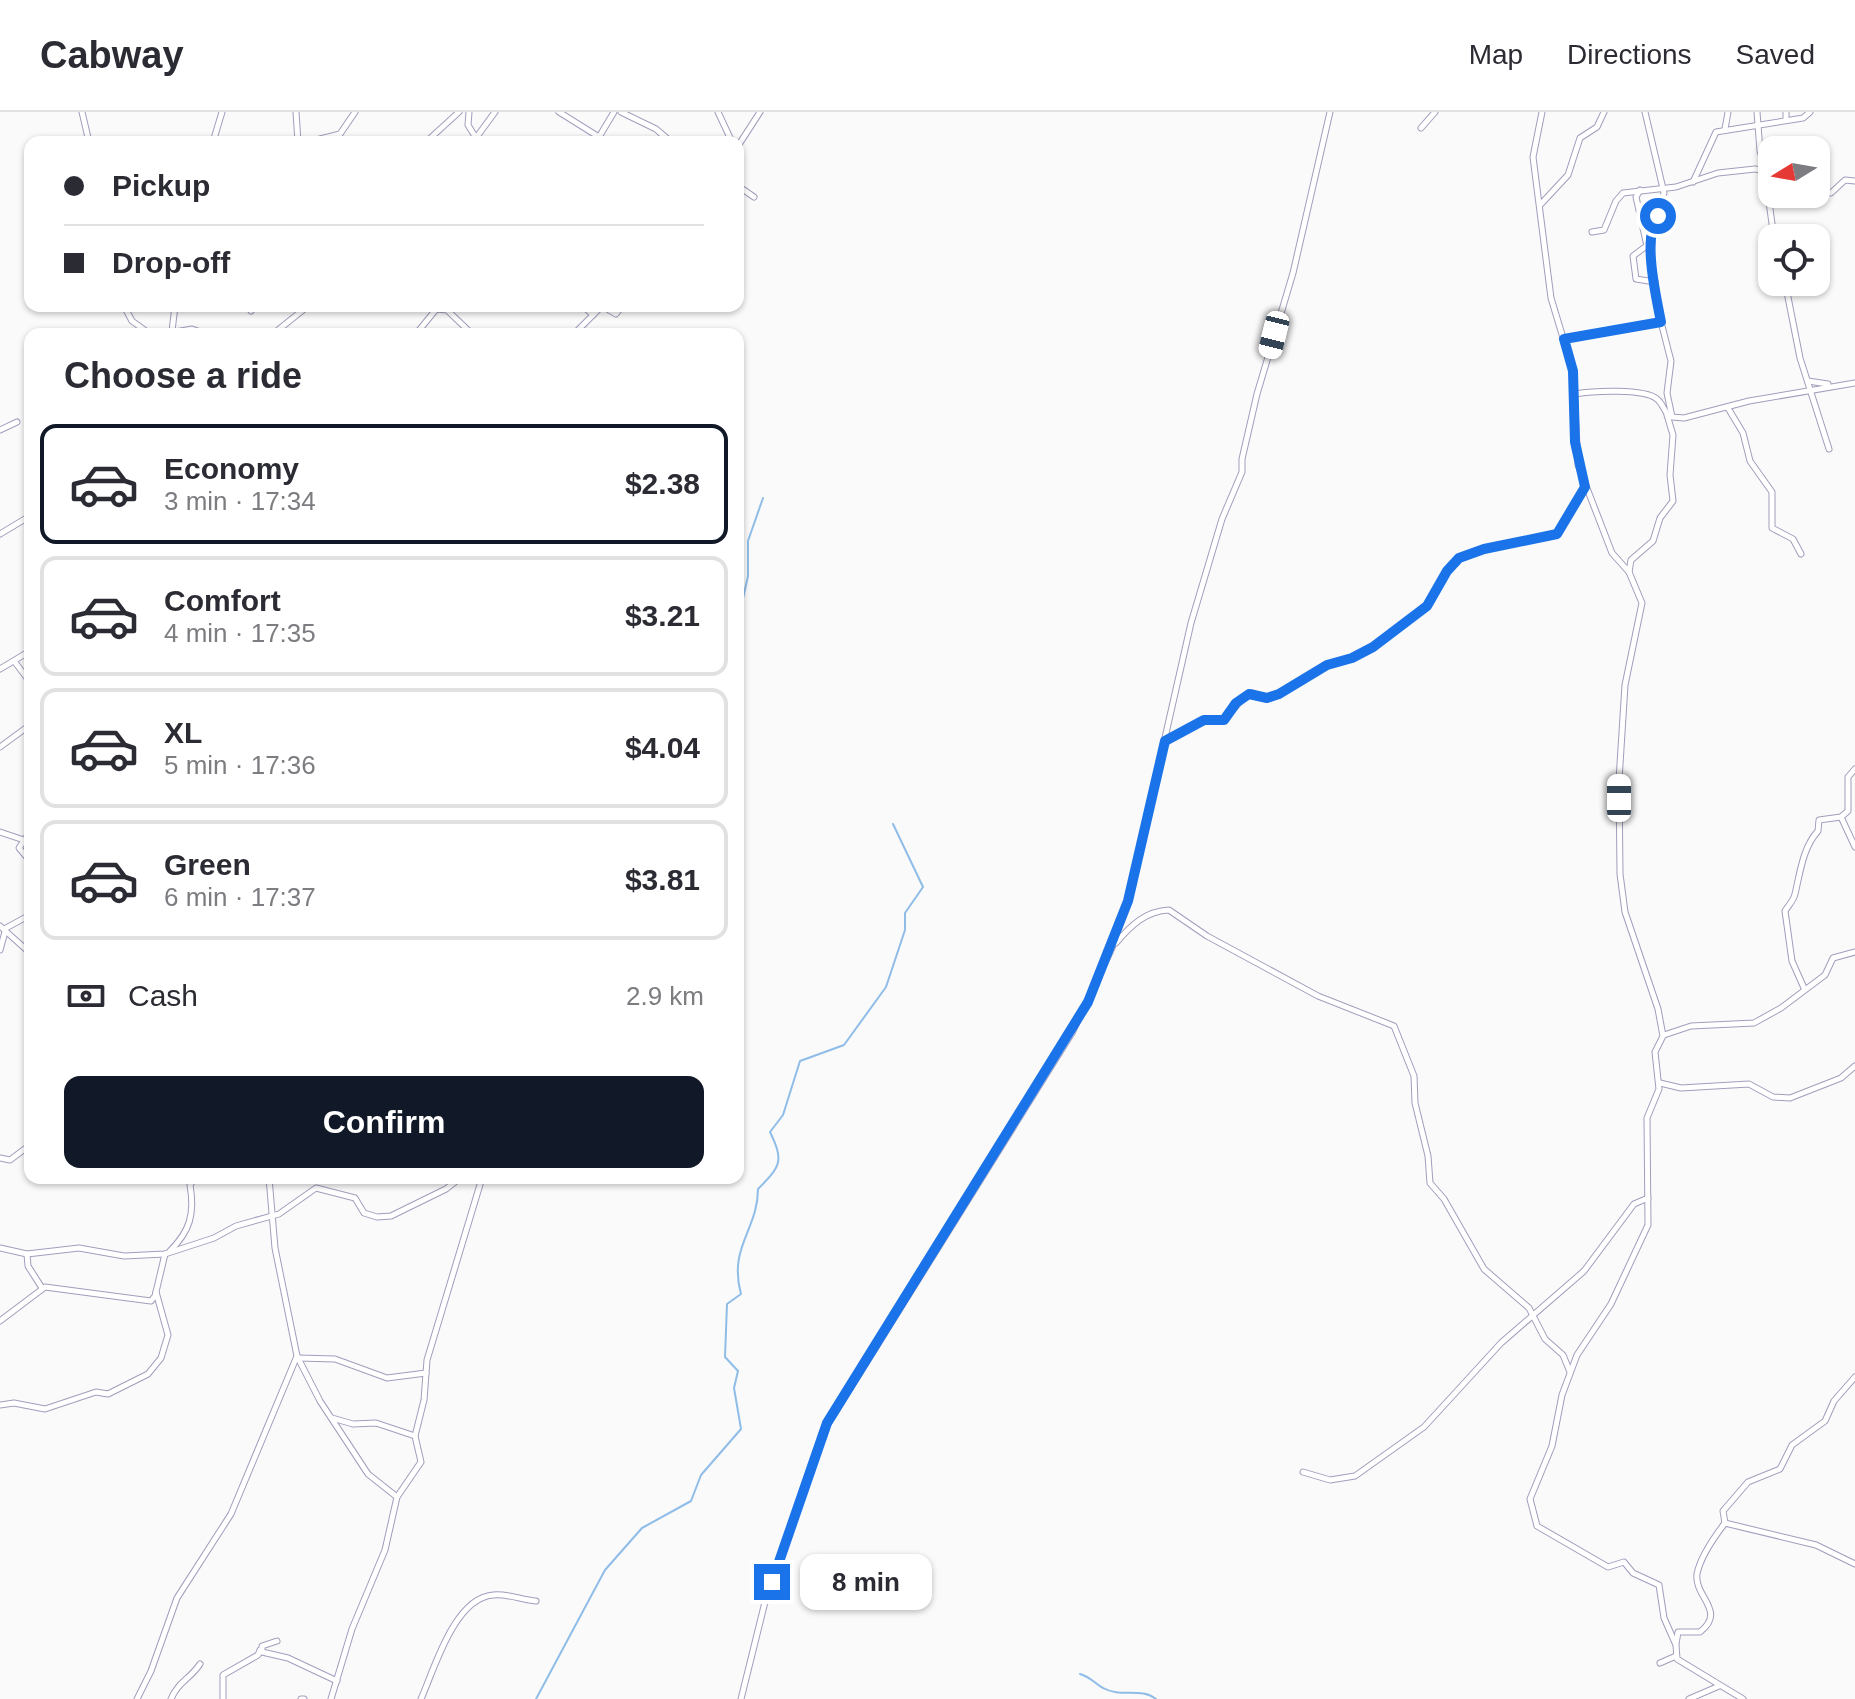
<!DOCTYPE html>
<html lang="en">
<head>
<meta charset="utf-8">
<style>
  :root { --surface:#fff; --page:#f2f2f3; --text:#2b2b33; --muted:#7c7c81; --line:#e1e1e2; --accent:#111827 }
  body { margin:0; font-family:Arial,sans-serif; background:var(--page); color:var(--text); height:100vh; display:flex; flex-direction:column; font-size:30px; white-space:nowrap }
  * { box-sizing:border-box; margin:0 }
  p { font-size:26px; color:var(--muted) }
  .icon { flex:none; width:44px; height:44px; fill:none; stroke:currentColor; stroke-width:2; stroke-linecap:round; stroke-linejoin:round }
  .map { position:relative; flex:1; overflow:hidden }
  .panel { position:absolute; left:24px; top:216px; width:720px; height:856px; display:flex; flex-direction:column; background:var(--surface); border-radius:16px; box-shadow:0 2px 6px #0004 }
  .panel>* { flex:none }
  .top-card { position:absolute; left:24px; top:24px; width:720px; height:176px; border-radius:16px; box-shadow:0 2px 6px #0004; display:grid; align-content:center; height:176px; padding:0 40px; background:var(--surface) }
  .needle { width:52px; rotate:259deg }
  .controls { position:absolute; left:1758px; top:24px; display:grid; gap:16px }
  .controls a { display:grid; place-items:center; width:72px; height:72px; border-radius:16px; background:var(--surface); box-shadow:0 2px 6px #0004; font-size:40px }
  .end { position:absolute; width:36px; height:36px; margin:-18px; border:10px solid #1a73e8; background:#fff; box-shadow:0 0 0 4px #fff }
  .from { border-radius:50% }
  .bubble { position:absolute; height:56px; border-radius:16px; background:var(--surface); box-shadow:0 2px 6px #0004; font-size:26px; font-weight:700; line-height:56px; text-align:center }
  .car { position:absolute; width:24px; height:48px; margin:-24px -12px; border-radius:10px; box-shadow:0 0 6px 2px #0007; background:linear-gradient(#fff 24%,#345 0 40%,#fff 0 76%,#345 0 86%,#fff 0) }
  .top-card b { display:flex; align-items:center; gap:28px; height:76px; font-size:30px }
  .top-card b+b { border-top:2px solid var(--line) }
  .top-card i { width:20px; height:20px; background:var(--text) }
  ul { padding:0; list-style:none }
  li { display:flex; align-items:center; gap:24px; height:120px; margin:0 16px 12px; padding:0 24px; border:4px solid var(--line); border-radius:16px }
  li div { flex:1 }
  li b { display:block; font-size:30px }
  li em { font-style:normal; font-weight:700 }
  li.active { border-color:var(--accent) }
  li>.icon { width:72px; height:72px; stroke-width:1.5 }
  h2 { padding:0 40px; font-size:36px; line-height:96px }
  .pay { display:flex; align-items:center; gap:20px; height:88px; padding:0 40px; font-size:30px }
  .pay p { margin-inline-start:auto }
  .primary-button { display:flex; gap:16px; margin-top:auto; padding:16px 40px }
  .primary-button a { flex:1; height:92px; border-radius:16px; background:var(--accent); color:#fff; font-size:32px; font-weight:700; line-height:92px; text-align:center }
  header { display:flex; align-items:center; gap:48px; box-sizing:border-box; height:112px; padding:0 40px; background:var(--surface); border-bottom:2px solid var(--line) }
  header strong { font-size:38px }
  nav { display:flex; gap:44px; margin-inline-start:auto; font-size:28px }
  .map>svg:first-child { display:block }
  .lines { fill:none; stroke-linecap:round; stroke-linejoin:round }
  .stream { stroke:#8fbde8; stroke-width:2 }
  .minor-casing { stroke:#a29dbc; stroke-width:7 }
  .minor { stroke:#fff; stroke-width:5 }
  .route { stroke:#1a73e8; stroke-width:10 }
</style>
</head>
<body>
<header>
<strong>Cabway</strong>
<nav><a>Map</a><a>Directions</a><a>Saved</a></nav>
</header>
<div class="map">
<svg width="1855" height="1587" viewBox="0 0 1855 1587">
  <rect width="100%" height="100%" fill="#fafafa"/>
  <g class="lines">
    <g class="stream">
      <polyline points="738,509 748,464 748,429 763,386"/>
      <path d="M1080,1562c11,3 15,10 23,14 18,10 38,-1 53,11"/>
      <path d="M536,1587l69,-129 37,-42 49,-27 10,-26 40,-46 -7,-41 4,-17 -13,-14 2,-53 14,-10c-13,-47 17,-64 17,-105 23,-23 26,-28 12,-57l13,-17 17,-54 44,-16 42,-58 19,-57v-17l18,-26 -30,-63"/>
    </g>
    <defs>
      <g id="minor">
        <polyline points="82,0 89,30"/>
        <polyline points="296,0 298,30"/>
        <polyline points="469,0 468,13 476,26"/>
        <polyline points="559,0 607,30"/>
        <polyline points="621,0 656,17 671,30"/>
        <polyline points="718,0 732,30"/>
        <polyline points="1542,0 1533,45 1551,186 1573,259 1578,353 1612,441 1629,460 1642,491 1625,573 1619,668 1620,762 1625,800 1658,897 1663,924 1655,940 1659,977 1647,1006 1648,1113 1611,1192 1577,1243 1562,1283 1552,1334 1530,1387 1537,1414 1608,1455 1624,1450 1633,1461 1659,1473 1664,1506 1676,1533 1677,1547 1743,1587"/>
        <polyline points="1645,0 1664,81 1653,111 1649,137 1661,210 1671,249 1667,281 1672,305 1684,306 1749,289 1855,271"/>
        <polyline points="1757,0 1760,39 1772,74"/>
        <polyline points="1786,8 1786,0"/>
        <polyline points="1421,16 1435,0"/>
        <polyline points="1725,17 1728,0"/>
        <polyline points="213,30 222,0"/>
        <polyline points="308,30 340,22 355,0"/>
        <polyline points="426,30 459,0"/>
        <polyline points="473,30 495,0"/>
        <polyline points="596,30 614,0"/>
        <polyline points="738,34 760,0"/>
        <polyline points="1693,70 1716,20 1803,6 1810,0"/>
        <polyline points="738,74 754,85"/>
        <polyline points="1772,75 1769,90 1774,126"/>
        <polyline points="1816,77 1831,81 1845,68 1855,69"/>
        <polyline points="1640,78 1636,85 1647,134"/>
        <polyline points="1540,93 1568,63 1580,26 1597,15 1604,0"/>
        <polyline points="1592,120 1604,118 1616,89 1623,81 1676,75 1718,61 1755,57 1772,60"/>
        <polyline points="1649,132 1633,144 1636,167 1655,170"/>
        <polyline points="1785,170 1800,246 1829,337"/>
        <polyline points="124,194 132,209 150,222"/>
        <polyline points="424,194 435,198"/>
        <polyline points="583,194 593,203 602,194 616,202 622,194"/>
        <polyline points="436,197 447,198 472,222"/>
        <polyline points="251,199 255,194"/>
        <polyline points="172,219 175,194"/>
        <polyline points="164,222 192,217 206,222"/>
        <polyline points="273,222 308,194"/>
        <polyline points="416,222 438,195"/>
        <polyline points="574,222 593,203"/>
        <polyline points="1564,227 1661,210"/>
        <polyline points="1808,269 1828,272"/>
        <path d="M1575,282c17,-3 69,-6 82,5 5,4 7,11 11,16"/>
        <polyline points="1728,296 1743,321 1750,349 1772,380 1772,416 1793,427 1801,442"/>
        <polyline points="0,318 17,310"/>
        <polyline points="0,422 30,404"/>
        <polyline points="1629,460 1631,448 1653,429 1660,406 1673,389 1670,363 1673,323 1667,303"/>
        <polyline points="14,549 30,570"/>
        <polyline points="0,557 30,539"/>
        <polyline points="1165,629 1204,608 1224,608 1245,584 1253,581 1267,586 1279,582 1327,553 1352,546 1377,532 1427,494 1447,459 1459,446 1484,437 1557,422 1584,376"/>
        <polyline points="0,635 30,613"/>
        <polyline points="1841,705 1855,735"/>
        <polyline points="0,720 24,728"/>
        <polyline points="30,720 19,736 30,749"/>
        <polyline points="0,814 30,841"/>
        <path d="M1116,831c15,-18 30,-32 53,-33l38,26 111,60 76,30 20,50 1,27 13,53 2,27 14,16 40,70 45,39 16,31 18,16 7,17"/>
        <polyline points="0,838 6,816 30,803"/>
        <path d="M1804,876l-12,-27 -7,-50c3,-5 9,-11 10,-17 5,-21 8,-47 23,-63l1,-11 22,-3 7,-6v-34l7,-8"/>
        <polyline points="1664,923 1691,914 1754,911 1781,896 1825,863 1833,846 1855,840"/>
        <polyline points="1660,971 1681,976 1749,972 1773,985 1790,986 1841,966 1855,954"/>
        <polyline points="0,1046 10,1048 30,1033"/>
        <polyline points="269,1066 275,1136 297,1244 320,1289 368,1362 397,1385"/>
        <polyline points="0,1136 27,1142 79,1136 124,1144 165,1142 214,1126 236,1114 279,1102 316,1076 355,1086 364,1101 377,1105 391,1104 446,1077 460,1066"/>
        <path d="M170,1139c20,-20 25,-37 20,-66l5,-7"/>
        <polyline points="27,1142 28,1154 42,1176"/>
        <polyline points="0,1209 45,1175 151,1189 155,1184 165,1142"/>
        <polyline points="298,1246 335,1247 387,1266 426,1261"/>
        <polyline points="0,1293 14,1291 45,1297 96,1280 108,1282 148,1262 161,1246 168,1223 156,1180"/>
        <polyline points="332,1306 353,1312 376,1311 415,1324"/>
        <polyline points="1303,1360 1330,1368 1355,1364 1424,1315 1501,1231 1584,1159 1634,1092 1648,1086"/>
        <polyline points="1725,1411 1723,1399 1748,1370 1780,1357 1792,1333 1825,1309 1834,1289 1855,1265"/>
        <polyline points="277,1529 262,1534 262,1540 288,1546 337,1569"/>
        <path d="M1676,1532l2,-12h22c27,-21 -6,-35 -3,-58 3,-16 18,-38 28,-51l91,22 39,19"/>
        <polyline points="1660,1551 1676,1544"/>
        <polyline points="137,1587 151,1559 177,1486 231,1402 297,1244"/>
        <path d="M171,1587c7,-17 20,-21 29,-35"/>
        <polyline points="223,1587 223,1563 258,1543 260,1538"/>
        <polyline points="301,1587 304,1587"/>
        <polyline points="331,1587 352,1517 385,1438 397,1385 421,1350 415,1324 424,1288 427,1248 482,1066"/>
        <path d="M421,1587c13,-29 33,-101 72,-104 13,-2 29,5 43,6"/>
        <polyline points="741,1587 764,1494 823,1320 1072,921 1112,836 1128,789 1191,511 1222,407 1242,360 1242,347 1257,282 1293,161 1330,0"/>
        <polyline points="1689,1587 1719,1574"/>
      </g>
    </defs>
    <use href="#minor" class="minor-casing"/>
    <use href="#minor" class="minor"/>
  </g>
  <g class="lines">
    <path class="route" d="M772,1470l55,-159 261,-421 40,-101 37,-160 39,-21h20l12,-17 13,-9 18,4 12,-4 48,-29 25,-7 21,-11 54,-41 20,-35 12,-13 25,-9 73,-15 28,-47 -10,-45 -2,-71 -9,-32 97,-17c-5,-26 -19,-85 -3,-106"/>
  </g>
</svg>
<div class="controls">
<a><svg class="needle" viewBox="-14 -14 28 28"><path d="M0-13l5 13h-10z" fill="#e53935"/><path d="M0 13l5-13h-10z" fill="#7c7c81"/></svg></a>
<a><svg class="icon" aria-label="locate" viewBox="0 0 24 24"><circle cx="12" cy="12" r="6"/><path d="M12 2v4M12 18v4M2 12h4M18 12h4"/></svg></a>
</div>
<i class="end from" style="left:1658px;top:104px"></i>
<i class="end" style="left:772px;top:1470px"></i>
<div class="bubble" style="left:800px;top:1442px;width:132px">8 min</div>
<i class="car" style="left:1274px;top:223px;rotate:194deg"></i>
<i class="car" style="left:1619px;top:686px;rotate:0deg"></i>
<div class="top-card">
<b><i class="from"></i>Pickup</b>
<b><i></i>Drop-off</b>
</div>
<section class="panel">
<h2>Choose a ride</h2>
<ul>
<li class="active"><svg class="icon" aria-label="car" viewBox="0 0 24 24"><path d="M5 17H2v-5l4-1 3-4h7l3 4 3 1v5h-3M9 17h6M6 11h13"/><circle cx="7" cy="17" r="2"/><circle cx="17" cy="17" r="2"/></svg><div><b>Economy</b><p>3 min · 17:34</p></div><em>$2.38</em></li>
<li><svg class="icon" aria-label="car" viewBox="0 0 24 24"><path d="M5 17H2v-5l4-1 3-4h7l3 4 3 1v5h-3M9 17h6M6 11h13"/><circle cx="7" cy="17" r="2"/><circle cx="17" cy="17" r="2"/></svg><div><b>Comfort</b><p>4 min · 17:35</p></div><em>$3.21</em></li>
<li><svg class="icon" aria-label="car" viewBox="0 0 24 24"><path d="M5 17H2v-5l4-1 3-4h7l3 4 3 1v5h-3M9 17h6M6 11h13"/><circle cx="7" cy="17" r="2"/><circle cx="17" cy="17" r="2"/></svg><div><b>XL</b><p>5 min · 17:36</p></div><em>$4.04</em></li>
<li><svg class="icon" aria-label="car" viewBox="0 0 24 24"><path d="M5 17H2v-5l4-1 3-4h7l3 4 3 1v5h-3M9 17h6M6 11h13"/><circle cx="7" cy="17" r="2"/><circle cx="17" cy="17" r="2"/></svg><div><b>Green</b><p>6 min · 17:37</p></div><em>$3.81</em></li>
</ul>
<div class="pay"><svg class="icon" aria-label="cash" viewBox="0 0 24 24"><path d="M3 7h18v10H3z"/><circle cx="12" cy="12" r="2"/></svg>Cash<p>2.9 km</p></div>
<div class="primary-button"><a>Confirm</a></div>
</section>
</div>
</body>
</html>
